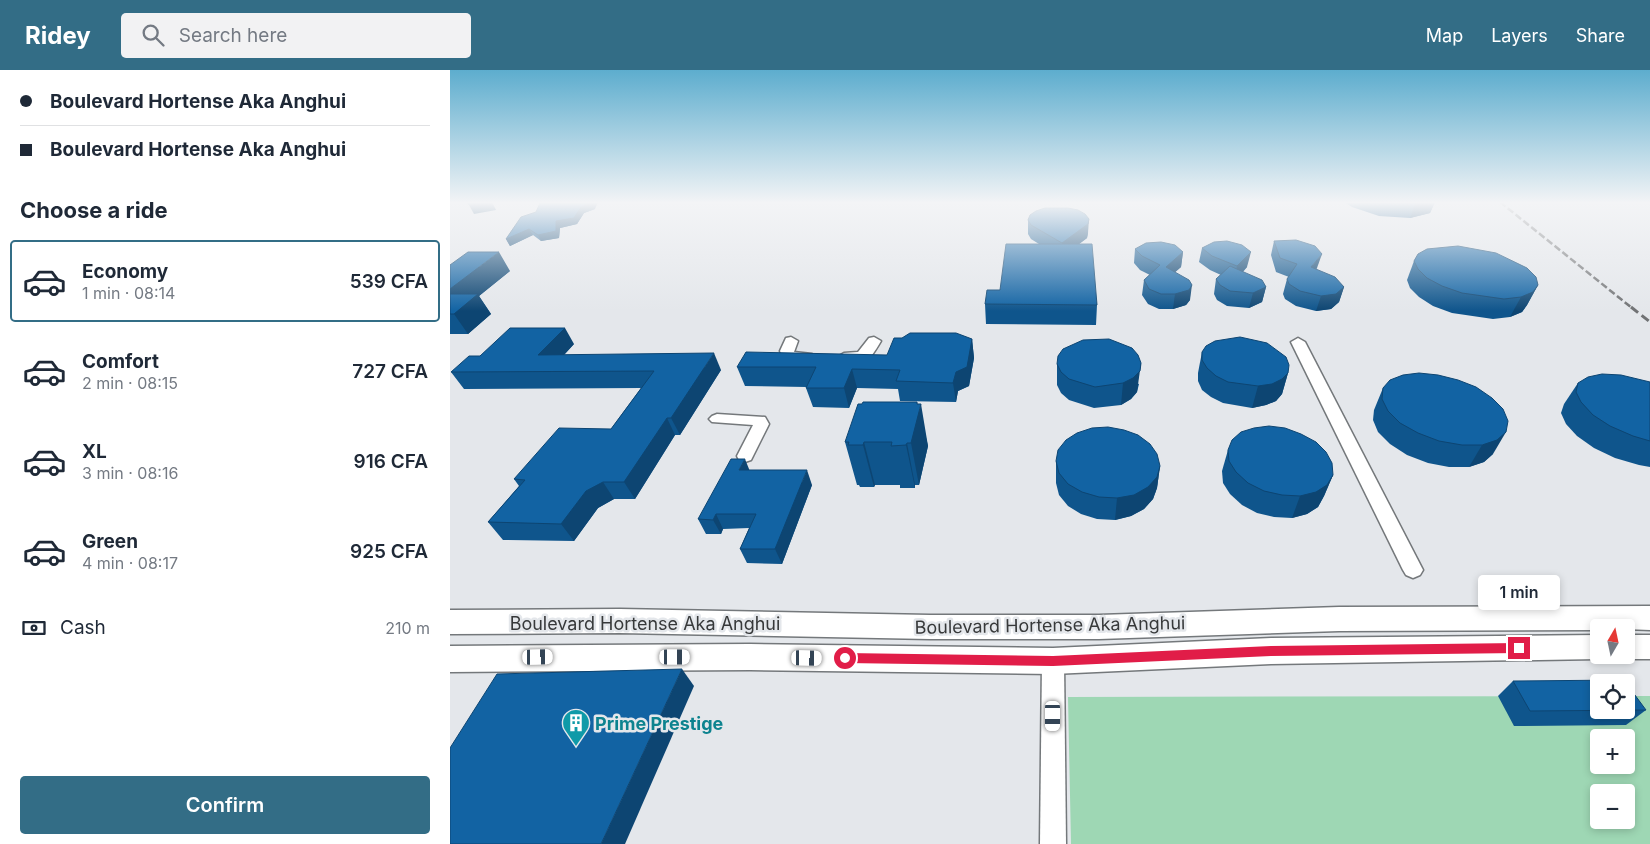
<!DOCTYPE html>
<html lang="en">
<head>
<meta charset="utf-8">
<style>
  :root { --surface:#fff; --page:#f2f2f3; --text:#1f2937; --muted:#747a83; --line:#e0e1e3; --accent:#336d86 }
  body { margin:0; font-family:Inter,sans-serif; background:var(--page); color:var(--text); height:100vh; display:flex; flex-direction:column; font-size:19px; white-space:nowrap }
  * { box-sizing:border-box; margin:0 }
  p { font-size:16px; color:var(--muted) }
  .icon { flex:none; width:28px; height:28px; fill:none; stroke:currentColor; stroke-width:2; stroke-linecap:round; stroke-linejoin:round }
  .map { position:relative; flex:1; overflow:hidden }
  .details { display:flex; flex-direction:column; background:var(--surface); width:450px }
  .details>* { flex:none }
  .hud { display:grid; align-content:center; height:110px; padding:0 20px; background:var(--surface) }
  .needle { width:32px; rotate:9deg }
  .controls { position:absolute; left:1140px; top:549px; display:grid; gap:10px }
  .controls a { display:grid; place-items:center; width:45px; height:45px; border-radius:5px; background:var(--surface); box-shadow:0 2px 8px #0003; font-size:25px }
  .end { position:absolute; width:22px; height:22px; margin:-11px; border:6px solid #e11d48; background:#fff; box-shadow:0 0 0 2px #fff }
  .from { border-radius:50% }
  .bubble { position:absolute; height:35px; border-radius:5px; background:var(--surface); box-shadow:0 2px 8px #0003; font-size:16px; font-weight:600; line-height:35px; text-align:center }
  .car { position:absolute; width:15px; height:30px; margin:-15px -8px; border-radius:6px; box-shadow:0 0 4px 1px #0007; background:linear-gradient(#fff 24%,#345 0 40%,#fff 0 76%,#345 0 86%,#fff 0) }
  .hud b { display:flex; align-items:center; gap:18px; height:48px; font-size:19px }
  .hud b+b { border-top:1px solid var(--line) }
  .hud i { width:12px; height:12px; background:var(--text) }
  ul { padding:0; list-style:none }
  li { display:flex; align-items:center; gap:15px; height:82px; margin:0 10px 8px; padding:0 10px; border:2px solid transparent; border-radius:5px }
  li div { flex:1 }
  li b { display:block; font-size:19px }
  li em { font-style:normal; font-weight:600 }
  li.on { border-color:var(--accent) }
  li>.icon { width:45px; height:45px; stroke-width:1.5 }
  h2 { padding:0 20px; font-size:22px; line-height:60px }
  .pay { display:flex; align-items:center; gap:12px; height:55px; padding:0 20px; font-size:19px }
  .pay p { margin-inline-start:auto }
  .button { display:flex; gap:10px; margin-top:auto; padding:10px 20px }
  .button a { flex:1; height:58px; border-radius:5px; background:var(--accent); color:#fff; font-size:20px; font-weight:600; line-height:58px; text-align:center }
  header { display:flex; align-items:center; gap:30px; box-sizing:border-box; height:70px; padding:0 25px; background:var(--accent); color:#fff }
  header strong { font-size:24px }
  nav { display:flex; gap:28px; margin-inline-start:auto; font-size:18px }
  .search { width:350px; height:45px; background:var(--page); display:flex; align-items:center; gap:12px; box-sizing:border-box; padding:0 18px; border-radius:5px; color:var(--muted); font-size:19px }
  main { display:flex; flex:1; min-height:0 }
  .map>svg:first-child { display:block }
  .green { fill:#9ed7b4; fill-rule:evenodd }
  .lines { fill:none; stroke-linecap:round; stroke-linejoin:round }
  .minor-casing { stroke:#74787b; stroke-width:3 }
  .major-casing { stroke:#74787b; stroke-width:3 }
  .minor { fill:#fff; fill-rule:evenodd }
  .major { fill:#fff; fill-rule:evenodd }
  .rail-far1 { stroke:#707274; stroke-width:2.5; stroke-dasharray:7 3; stroke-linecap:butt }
  .rail { stroke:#707274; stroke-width:3; stroke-dasharray:9 4.5; stroke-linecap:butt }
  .wall { fill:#0f558c }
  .shaded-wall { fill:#0d4572 }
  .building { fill:#1263a3; stroke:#0d4572 }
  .route { fill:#e11d48 }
  .labels { text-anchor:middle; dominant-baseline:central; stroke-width:5; stroke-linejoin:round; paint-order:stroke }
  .near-street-label { font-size:18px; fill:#37393a; stroke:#e4e7eb }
  .near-culture-label { font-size:18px; font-weight:bold; fill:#0d838f; stroke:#e4e7eb; text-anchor:start }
</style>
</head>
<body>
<header>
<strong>Ridey</strong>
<div class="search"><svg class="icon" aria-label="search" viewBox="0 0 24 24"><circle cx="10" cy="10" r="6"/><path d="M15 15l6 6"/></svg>Search here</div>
<nav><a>Map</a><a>Layers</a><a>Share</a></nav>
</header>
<main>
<section class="details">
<div class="hud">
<b><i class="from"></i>Boulevard Hortense Aka Anghui</b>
<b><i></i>Boulevard Hortense Aka Anghui</b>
</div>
<h2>Choose a ride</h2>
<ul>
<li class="on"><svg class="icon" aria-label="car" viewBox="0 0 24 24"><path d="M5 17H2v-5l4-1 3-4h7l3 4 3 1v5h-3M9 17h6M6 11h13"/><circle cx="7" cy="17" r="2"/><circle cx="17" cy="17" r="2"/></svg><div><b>Economy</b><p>1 min · 08:14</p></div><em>539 CFA</em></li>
<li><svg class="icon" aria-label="car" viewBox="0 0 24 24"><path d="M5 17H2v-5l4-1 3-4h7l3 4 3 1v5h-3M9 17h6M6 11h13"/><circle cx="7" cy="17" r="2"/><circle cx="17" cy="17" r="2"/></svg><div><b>Comfort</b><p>2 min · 08:15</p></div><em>727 CFA</em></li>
<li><svg class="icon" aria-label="car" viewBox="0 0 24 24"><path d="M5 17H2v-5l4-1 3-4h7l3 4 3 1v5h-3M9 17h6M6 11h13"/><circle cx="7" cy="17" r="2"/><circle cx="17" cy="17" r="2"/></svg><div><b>XL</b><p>3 min · 08:16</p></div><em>916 CFA</em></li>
<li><svg class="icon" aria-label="car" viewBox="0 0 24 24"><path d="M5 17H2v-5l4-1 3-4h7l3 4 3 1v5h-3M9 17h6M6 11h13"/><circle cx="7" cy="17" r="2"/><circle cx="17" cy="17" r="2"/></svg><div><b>Green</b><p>4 min · 08:17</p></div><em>925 CFA</em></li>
</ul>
<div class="pay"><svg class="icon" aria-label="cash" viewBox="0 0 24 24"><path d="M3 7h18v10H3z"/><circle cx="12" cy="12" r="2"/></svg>Cash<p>210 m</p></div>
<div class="button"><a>Confirm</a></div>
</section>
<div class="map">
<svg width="1200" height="774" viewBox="0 0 1200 774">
  <rect width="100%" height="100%" fill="#e4e7eb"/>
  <path class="green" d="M1149,626v14h27v-14h24v148h-579l-3,-147zM1149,668h27v27h-27zM1149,722h27v28h-27z"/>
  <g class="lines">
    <defs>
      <g id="minor">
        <polygon points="341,267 348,271 344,282 362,284 364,287 362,290 334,289 330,281 336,268"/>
        <path d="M424,267l7,4c-3,5 -6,10 -9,14 -8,7 -28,10 -35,2l7,-4 14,-1 11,-14z"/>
        <polygon points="848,268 855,272 973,500 970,505 963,508 956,505 953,500 841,272"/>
        <polygon points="267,344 315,347 319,354 301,390 295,392 289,390 287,386 303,355 262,352 259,349 262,346"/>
        <polygon points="603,581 611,584 614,591 616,774 590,774 592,591 595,584"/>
      </g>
      <g id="major">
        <polygon points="1200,536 1200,560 1149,558 1149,560 889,561 649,569 480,569 170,563 0,564 0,540 170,539 480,545 649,545 889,537"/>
        <polygon points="1149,565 1149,585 1159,585 1149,589 821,594 603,604 300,600 0,602 0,576 300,574 603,578 821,568"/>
        <polygon points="1176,565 1200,565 1200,589 1176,589 1166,586 1176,585"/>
      </g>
    </defs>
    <use href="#minor" class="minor-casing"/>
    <use href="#major" class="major-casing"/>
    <use href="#minor" class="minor"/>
    <use href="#major" class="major"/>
    <polyline class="rail-far1" points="1050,132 1182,238"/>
    <polyline class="rail" points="1181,237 1200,252"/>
  </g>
  <g class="wall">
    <polygon points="894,132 985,132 980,143 960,148 929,146 902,137"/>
    <polygon points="145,139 134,143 127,154 110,158 109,168 91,171 83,165 60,176 56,169 86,142"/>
    <polygon points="578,150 638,163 637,168 629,174 647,235 646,255 536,254 535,234 550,220 589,174 581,169 578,164"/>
    <polygon points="824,171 867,198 866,199 894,217 889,232 881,239 866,241 846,236 835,229 833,224 837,209 839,207 826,202 821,185"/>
    <polygon points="752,178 797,197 793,202 816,217 812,232 799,238 777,236 767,230 764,224 766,209 771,205 760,200 749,192"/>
    <polygon points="685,179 733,182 731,197 725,202 740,230 736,235 723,239 709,239 698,234 692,225 694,210 700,205 690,200 684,193"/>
    <polygon points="964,191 1088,215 1077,235 1072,242 1060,247 1043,249 1002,243 983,236 969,227 960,218 957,210"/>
    <polygon points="0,195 60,201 29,226 41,244 18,264 0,264"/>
    <polygon points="522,269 524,288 519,316 508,321 506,332 450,331 448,319 407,318 399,338 363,337 356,318 357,317 295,316 287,297 437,285"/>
    <polygon points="124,274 114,285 271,300 230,365 225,365 185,429 164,429 148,438 124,471 53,470 38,452 69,416 64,409 161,359 191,318 14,319 1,302 30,286"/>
    <polygon points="752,282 838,303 832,324 826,331 816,335 802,338 773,333 761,327 752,320 748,311 748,303"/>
    <polygon points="607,294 689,314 687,322 681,329 671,335 644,338 619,330 611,323 607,315"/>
    <polygon points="953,305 1043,384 1034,392 1019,397 999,397 978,393 957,385 940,374 928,362 923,350 924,340 933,318"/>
    <polygon points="1200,312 1200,397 1189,395 1165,388 1144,378 1127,366 1116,354 1111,343 1114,334 1128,313"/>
    <polygon points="468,334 478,376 469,415 465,415 465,418 450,418 450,415 425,415 424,417 410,417 409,415 407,415 395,372"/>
    <polygon points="778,380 883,405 874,426 868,437 857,444 842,448 824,447 807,443 792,435 780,424 773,413 772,401"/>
    <polygon points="606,391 710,396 707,418 703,429 694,439 681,446 665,450 647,449 631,444 618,436 609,425 606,413"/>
    <polygon points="300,400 362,415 332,494 297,493 290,479 299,458 273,459 271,464 256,464 248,449"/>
    <polygon points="1063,611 1196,640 1176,655 1064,656 1048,626"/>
  </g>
  <g class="shaded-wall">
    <polygon points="31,132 42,132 46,140 24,144 19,135"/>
    <polygon points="142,132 148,132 145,139 134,143 127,154 110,158 109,168 91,171 88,165 106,151 131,137"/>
    <polygon points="966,132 985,132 980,143 960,148"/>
    <polygon points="639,149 638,163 637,168 612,187 612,173"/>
    <polygon points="79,159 83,165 60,176 56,169"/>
    <polygon points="49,182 60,201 29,226 41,244 18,264 4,244 0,234 0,219"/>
    <polygon points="733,182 731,197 714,212 716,197"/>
    <polygon points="801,182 797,197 784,210 787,196"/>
    <polygon points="872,184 867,198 856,212 861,197"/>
    <polygon points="742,215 740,230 736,235 723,239 725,224"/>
    <polygon points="1088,215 1077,235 1072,242 1060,247 1071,227"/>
    <polygon points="816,217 812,232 799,238 803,223"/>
    <polygon points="894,217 889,232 881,239 866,241 871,226"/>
    <polygon points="115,258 124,274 98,302 88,285"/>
    <polygon points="522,269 524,288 519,316 508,321 506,332 503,313 506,302"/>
    <polygon points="264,283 271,300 230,365 221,348"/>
    <polygon points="691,293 687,322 681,329 671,335 673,313"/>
    <polygon points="402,299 407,318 399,338 394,318"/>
    <polygon points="838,303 832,324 826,331 816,335 802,338 808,316"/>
    <polygon points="467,332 469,342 471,334 478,376 469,415 461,373"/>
    <polygon points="217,348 225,365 185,429 174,412"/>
    <polygon points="1056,362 1043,384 1034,392 1019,397 1032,375"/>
    <polygon points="414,372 425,415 424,417 413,375"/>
    <polygon points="457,373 465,415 465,418 456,375"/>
    <polygon points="295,389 301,404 289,400"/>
    <polygon points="710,396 707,418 703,429 694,439 681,446 665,450 667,428"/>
    <polygon points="357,400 362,415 332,494 325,479"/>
    <polygon points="883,405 874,426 868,437 857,444 842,448 850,426"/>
    <polygon points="153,412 164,429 148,438 124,471 111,454 136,421"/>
    <polygon points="266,444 273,459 271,464 263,450"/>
    <polygon points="232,599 244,616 175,774 151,774"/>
  </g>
  <g class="building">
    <polygon points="17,132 31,132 19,135"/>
    <polygon points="92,132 142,132 131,137 124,148 106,151 106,161 88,165 79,159 56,169 71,147 86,142 90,133"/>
    <polygon points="595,138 618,138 628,140 635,144 639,149 638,154 612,173 581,155 578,150 580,145 586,141"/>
    <polygon points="846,170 865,176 872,184 861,197 885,207 894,217 886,224 871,226 850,221 839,214 837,209 847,194 830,188 824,171"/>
    <polygon points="777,171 792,175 801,182 787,196 762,186 752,178 764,172"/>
    <polygon points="711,172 725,175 733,182 716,197 739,210 742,215 739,220 725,224 711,224 699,219 694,210 710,195 692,186 685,179 696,173"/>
    <polygon points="556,174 642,174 647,235 535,234 537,220 550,220"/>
    <polygon points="1008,176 1046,183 1077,198 1086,207 1088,215 1083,222 1071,227 1054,229 1012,223 992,216 977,208 968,199 964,191 968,184 977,179"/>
    <polygon points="18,182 49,182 0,219 0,195"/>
    <polygon points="780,196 812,210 816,217 803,223 780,221 770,215 766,209"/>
    <polygon points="0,224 28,224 4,244 0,244"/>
    <polygon points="60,258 115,258 88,285 264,283 221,348 217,348 174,412 153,412 136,421 111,454 38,452 75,410 64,409 109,358 161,359 204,301 1,302 19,286 30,286"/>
    <polygon points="460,263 506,263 522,269 517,297 506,302 503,313 446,311 450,300 402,299 394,318 356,318 366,297 287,297 296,282 437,285 444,268 452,268"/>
    <polygon points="790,267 817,273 836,287 839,295 838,303 832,309 822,314 808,316 778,312 766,306 757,298 752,290 752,282 756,276 765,271"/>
    <polygon points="659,269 682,278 688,285 691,293 690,301 683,308 673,313 645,317 619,309 611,302 607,294 608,286 613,279 633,270"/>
    <polygon points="969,303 988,305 1008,310 1026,317 1042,328 1053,339 1058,351 1056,362 1047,370 1032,375 1012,375 989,371 968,363 950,353 938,341 932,329 933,318 940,310 953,305"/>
    <polygon points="1152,304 1171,305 1200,312 1200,371 1183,366 1160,356 1143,345 1131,332 1126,322 1128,313 1138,307"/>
    <polygon points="413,332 467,332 467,334 471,334 461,373 457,373 456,375 441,376 442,372 414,372 413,375 398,375 399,372 395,372 408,334 412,334"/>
    <polygon points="819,356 835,358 851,364 866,372 876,382 882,393 883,405 877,415 866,422 850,426 832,425 814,421 798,413 786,402 779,391 778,380 782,370 791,362 804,358"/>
    <polygon points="658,357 674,360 688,365 700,374 707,384 710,396 707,407 698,417 684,425 667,428 649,427 632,422 618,414 609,403 606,391 608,380 616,370 627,363 642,358"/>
    <polygon points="281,389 295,389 289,400 357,400 325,479 290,479 306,444 266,444 263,450 248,449"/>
    <polygon points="232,599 151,774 0,774 0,678 47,604"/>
    <polygon points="1175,610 1176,612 1149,612 1149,640 1176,640 1176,613 1196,640 1080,641 1063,611"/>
  </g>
  <linearGradient id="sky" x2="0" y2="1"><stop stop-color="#5dadce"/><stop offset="0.55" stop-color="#f3f4f6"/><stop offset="1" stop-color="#f3f4f6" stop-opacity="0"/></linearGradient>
  <rect width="1200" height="241" fill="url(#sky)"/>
  <polygon class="route" points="1069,573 1075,578 1069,583 821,586 603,596 395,593 390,588 395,583 603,586 821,576"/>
  <defs>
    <symbol id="building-pin" viewBox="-11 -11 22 30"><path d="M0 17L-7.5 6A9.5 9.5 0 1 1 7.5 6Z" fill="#0f9aa8" stroke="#e4e7eb"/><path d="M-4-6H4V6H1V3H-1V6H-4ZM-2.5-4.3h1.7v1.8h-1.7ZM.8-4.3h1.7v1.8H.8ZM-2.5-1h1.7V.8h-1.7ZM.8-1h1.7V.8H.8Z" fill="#fff"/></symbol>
  </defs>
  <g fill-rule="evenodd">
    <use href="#building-pin" x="110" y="637" width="32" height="43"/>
  </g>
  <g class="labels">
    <g class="near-street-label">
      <text x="195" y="553">Boulevard Hortense Aka Anghui</text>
      <text transform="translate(600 555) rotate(-1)">Boulevard Hortense Aka Anghui</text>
    </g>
    <g class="near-culture-label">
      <text x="145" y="653">Prime Prestige</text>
    </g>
  </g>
</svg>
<div class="controls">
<a><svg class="needle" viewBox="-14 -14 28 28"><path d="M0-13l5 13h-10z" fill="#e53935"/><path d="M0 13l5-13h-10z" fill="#747a83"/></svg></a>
<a><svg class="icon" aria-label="locate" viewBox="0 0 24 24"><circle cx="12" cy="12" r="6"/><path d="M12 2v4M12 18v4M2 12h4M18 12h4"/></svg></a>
<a>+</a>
<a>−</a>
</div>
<i class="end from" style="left:395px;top:588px"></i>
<i class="end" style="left:1069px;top:578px"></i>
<div class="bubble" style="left:1028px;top:505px;width:82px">1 min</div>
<i class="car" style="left:88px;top:587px;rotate:89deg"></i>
<i class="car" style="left:225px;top:587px;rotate:90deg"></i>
<i class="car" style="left:357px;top:588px;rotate:91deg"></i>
<i class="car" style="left:603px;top:646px;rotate:180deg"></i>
</div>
</main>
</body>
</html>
